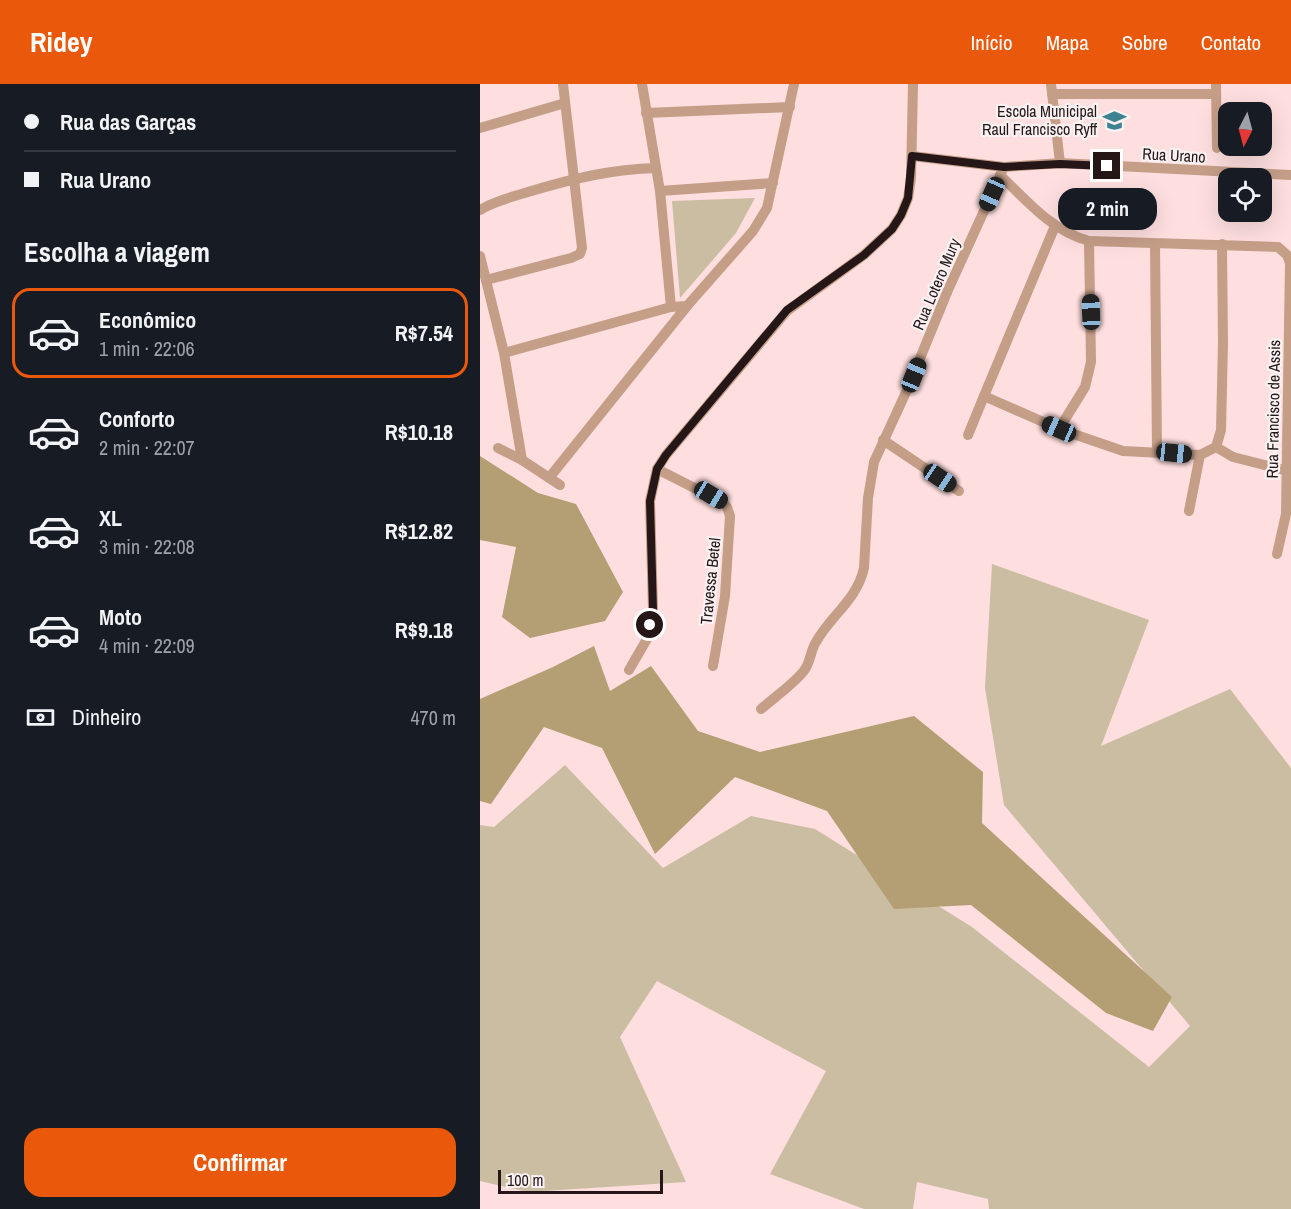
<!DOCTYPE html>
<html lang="pt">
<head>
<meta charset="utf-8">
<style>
  :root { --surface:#171b24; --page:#242831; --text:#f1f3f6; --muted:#9ea1a6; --line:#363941; --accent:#ea580c }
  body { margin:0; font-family:"Archivo Narrow",sans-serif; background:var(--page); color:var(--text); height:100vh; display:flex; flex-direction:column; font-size:22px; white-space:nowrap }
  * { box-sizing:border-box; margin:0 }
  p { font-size:20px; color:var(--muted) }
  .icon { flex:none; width:33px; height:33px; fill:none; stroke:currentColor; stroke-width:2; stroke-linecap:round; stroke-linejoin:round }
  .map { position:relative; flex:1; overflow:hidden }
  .drawer { display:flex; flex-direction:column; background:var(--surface); width:480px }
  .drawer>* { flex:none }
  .guide { display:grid; align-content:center; height:132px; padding:0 24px; background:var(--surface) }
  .needle { width:39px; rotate:186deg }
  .buttons { position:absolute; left:738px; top:18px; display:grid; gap:12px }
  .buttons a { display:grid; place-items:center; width:54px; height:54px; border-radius:12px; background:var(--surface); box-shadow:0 6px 24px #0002; font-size:30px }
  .scale { position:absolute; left:18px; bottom:15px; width:165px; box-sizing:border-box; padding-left:6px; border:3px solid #251717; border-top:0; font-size:16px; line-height:21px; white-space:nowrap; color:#251717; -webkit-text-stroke:4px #faf2f2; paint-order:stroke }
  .end { position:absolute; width:27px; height:27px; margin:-14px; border:8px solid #251717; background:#fff; box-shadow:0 0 0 3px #fff }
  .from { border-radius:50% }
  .bubble { position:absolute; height:42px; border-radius:18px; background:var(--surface); box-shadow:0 6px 24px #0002; font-size:20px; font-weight:800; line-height:42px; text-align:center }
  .car { position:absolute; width:18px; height:36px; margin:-18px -9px; border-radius:8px; box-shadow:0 0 4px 2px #0007; background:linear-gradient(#222 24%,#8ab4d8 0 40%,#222 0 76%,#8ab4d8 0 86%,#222 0) }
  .guide b { display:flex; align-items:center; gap:21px; height:57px; font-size:22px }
  .guide b+b { border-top:2px solid var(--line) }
  .guide i { width:15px; height:15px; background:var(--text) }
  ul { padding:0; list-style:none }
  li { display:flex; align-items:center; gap:18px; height:90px; margin:0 12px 9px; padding:0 12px; border:3px solid transparent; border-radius:18px }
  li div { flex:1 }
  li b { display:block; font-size:22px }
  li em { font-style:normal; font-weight:800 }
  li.active { border-color:var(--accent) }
  li>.icon { width:54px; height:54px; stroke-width:1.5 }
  h2 { padding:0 24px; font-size:27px; line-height:72px }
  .pay { display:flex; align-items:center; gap:15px; height:66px; padding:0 24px; font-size:22px }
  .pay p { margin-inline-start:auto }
  .cta { display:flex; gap:12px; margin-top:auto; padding:12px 24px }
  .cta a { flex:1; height:69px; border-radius:18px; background:var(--accent); color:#fff; font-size:24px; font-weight:800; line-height:69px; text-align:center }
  header { display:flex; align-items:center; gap:36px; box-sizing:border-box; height:84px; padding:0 30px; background:var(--accent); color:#fff }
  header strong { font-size:28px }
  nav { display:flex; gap:33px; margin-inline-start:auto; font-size:21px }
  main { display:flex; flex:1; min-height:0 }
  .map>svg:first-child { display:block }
  .green { fill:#cbbda2 }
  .forest { fill:#b49e73 }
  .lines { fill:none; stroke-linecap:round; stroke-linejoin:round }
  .minor { stroke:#c59e88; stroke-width:10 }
  .route { stroke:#251717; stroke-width:8 }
  .labels { text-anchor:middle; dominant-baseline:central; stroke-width:4.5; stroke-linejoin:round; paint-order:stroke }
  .poi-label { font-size:16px; fill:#251717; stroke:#faf2f2; text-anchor:end }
  .street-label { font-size:16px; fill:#251717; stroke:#faf2f2 }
</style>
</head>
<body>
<header>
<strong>Ridey</strong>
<nav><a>Início</a><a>Mapa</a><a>Sobre</a><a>Contato</a></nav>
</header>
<main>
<section class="drawer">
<div class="guide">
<b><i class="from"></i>Rua das Garças</b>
<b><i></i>Rua Urano</b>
</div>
<h2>Escolha a viagem</h2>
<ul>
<li class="active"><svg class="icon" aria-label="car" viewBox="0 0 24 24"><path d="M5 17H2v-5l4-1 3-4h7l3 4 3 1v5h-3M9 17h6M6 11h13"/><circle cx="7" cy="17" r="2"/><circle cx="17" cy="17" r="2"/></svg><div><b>Econômico</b><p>1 min · 22:06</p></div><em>R$7.54</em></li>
<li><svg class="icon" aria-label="car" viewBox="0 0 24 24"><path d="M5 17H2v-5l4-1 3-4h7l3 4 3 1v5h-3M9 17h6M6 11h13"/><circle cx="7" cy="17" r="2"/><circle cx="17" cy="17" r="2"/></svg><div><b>Conforto</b><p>2 min · 22:07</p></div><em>R$10.18</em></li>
<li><svg class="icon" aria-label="car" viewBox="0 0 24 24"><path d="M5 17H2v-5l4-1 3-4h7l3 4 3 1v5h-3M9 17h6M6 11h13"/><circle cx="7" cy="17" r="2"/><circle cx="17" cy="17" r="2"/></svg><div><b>XL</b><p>3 min · 22:08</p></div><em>R$12.82</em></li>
<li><svg class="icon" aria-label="car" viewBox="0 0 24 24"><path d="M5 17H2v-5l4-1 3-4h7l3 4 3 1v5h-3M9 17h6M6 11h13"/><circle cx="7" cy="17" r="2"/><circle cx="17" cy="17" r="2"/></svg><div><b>Moto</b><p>4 min · 22:09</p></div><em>R$9.18</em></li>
</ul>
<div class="pay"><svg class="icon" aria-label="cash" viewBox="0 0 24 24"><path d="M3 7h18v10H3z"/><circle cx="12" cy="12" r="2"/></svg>Dinheiro<p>470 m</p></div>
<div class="cta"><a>Confirmar</a></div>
</section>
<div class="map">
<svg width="811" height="1125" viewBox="0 0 811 1125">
  <rect width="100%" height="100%" fill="#fedede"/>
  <g class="green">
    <polygon points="275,114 256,149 200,214 192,117"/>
    <polygon points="512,480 669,536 621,662 750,605 811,684 811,1125 509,1125 508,1115 437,1098 433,1125 384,1125 290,1090 346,987 177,897 140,953 206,1098 48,1108 0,1097 0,741 14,743 85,681 183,784 271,732 335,745 492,843 669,983 710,942 524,721 505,604"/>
  </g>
  <g class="forest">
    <polygon points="0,372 58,409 96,420 143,508 125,537 50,554 22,533 36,463 0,456"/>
    <polygon points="114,562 130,607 171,582 218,647 280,668 434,632 503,688 502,739 692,913 673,947 626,929 491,821 414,825 347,727 255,693 175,770 122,664 64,643 11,720 0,717 0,615 73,583"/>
  </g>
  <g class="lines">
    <g class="minor">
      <polyline points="162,0 180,107 191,223"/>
      <polyline points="571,0 580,79"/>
      <polyline points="736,0 737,64"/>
      <polyline points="572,10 736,10"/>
      <polyline points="166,29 310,23"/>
      <polyline points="0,44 85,19"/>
      <polyline points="432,72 524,83 580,79 811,91"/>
      <path d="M520,91c27,26 52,56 89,66l2,121 -6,25 -26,42"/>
      <polyline points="180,107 293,99"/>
      <path d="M0,126c14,-9 32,-13 48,-18 43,-13 84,-23 128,-24"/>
      <polyline points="575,142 504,312 579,345 643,367 720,371 736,363 741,346 743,259 742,160"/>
      <polyline points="609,157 798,163 807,171 810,179 806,430 797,470"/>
      <polyline points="675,160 677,367"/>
      <polyline points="0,172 24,269 42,376"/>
      <polyline points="6,196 91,174 100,170 102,164 83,0"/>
      <polyline points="24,269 191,223 207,222 273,147 287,124 314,0"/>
      <polyline points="488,351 504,312"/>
      <polyline points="403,356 479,407"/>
      <polyline points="736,363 753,373 808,387"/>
      <polyline points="18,364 42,376 80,401"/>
      <polyline points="177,385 242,418 247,423 250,432 245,512 233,582"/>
      <polyline points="69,394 207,222"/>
      <polyline points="709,427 720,371"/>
      <polyline points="149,586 167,555 170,541 173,526 170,417 177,385 186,371 307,227 384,171 412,145 421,131 428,114 431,94 433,0"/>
      <path d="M281,625c14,-12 30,-23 42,-37 8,-9 7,-21 13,-30 15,-27 41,-42 48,-74l4,-70 6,-36 33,-72 41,-100 56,-123"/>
    </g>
  </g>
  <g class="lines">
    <polyline class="route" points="170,541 173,526 170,417 177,385 186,371 307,226 384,171 412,145 421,131 428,114 432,72 524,83 580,80 627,82"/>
  </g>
  <defs>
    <symbol id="school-bare" viewBox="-9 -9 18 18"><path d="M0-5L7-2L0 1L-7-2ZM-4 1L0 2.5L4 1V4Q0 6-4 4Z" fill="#3f8392" stroke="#faf2f2" stroke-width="2.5" paint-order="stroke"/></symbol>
  </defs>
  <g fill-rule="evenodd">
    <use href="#school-bare" x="618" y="20" width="33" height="33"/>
  </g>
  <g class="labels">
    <g class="poi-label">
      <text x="617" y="27">Escola Municipal<tspan x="617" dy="18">Raul Francisco Ryff</tspan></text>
    </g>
    <g class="street-label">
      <text transform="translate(694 71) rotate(3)">Rua Urano</text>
      <text transform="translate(456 200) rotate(-67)">Rua Lotero Mury</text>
      <text transform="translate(793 325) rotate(-89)">Rua Francisco de Assis</text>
      <text transform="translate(230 497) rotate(-84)">Travessa Betel</text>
    </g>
  </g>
</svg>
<div class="buttons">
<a><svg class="needle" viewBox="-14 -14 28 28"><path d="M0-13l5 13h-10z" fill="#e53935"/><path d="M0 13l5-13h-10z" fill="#9ea1a6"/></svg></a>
<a><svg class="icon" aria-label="locate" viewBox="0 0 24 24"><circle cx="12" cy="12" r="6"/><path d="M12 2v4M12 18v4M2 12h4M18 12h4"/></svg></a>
</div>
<div class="scale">100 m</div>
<i class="end from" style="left:170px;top:541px"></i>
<i class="end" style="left:627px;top:82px"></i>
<div class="bubble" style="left:578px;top:104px;width:99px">2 min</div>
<i class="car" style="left:512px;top:110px;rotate:204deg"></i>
<i class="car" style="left:611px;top:228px;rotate:358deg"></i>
<i class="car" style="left:434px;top:291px;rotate:22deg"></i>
<i class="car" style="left:579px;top:345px;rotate:294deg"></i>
<i class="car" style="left:694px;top:369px;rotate:96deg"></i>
<i class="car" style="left:460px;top:394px;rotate:124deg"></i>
<i class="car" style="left:231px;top:411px;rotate:121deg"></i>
</div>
</main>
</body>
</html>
